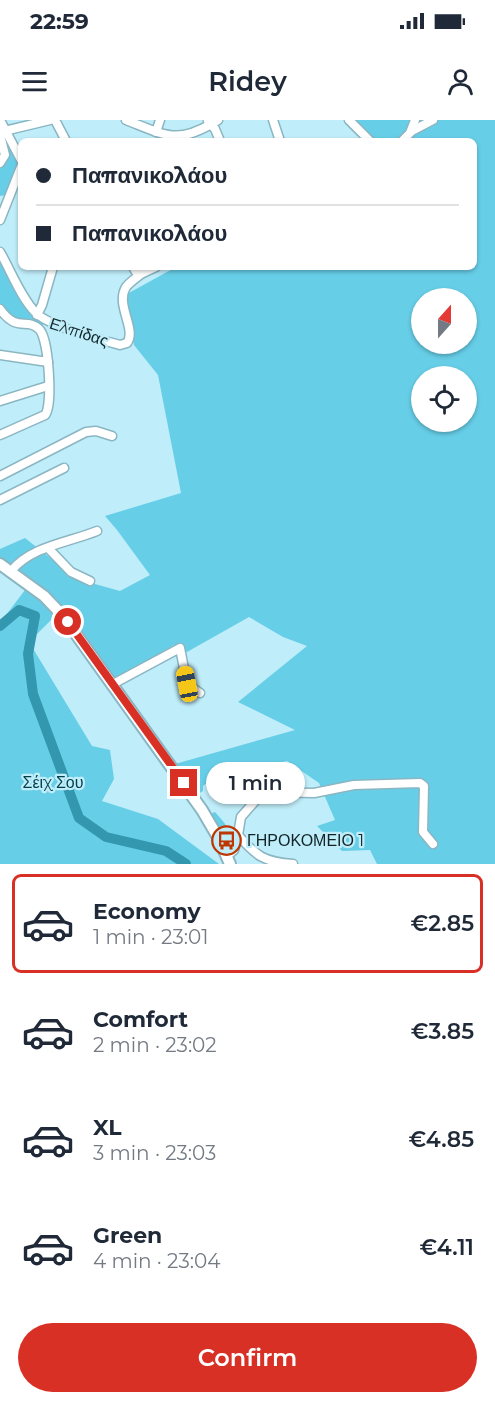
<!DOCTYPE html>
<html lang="en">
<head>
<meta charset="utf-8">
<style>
  :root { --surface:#fff; --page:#f2f2f3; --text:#1f2937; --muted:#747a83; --line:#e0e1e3; --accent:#d93025 }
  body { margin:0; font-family:Montserrat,sans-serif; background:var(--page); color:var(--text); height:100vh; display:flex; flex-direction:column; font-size:22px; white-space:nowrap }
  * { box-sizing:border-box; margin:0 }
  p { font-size:20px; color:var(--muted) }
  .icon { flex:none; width:33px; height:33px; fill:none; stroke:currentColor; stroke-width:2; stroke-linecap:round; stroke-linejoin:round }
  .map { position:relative; height:744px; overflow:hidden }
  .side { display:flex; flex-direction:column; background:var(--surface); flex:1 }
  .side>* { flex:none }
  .guide { position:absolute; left:18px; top:18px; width:459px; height:132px; border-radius:9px; box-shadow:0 2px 4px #0004; display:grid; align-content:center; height:132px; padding:0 18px; background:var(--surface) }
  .needle { width:39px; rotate:21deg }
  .buttons { position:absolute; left:411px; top:168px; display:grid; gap:12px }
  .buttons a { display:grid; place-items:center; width:66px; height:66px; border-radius:50%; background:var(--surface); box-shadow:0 2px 4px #0004; font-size:30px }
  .end { position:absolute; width:27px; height:27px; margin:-14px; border:8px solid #d93025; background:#fff; box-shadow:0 0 0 3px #fff }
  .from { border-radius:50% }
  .bubble { position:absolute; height:42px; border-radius:21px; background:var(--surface); box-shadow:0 2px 4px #0004; font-size:20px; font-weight:600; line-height:42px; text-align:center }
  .car { position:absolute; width:18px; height:36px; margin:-18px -9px; border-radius:8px; box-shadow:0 0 4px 2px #0007; background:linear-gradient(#f5c518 24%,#345 0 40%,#f5c518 0 76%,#345 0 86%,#f5c518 0) }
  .guide b { display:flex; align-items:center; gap:21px; height:57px; font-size:22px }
  .guide b+b { border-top:2px solid var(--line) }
  .guide i { width:15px; height:15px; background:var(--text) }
  ul { padding:10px 0 0; list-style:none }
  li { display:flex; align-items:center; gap:18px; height:99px; margin:0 12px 9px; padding:0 6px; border:3px solid transparent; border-radius:9px }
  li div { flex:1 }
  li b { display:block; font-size:22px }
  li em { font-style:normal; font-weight:600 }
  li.selected { border-color:var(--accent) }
  li>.icon { width:54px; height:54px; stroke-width:1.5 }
  .cta { display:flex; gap:12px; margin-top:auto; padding:12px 18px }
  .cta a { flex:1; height:69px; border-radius:36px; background:var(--accent); color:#fff; font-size:24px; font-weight:600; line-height:69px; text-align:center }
  .status { display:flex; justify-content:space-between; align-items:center; height:42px; padding:0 30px; background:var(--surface); direction:ltr }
  .status svg { height:16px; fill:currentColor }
  header { display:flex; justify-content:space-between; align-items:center; height:78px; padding:0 18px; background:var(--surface); font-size:27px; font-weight:600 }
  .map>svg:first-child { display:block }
  .green { fill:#67cee8; fill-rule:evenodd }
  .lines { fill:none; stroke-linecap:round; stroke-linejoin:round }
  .river { stroke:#3397af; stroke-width:10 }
  .minor-casing { stroke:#8ab6c2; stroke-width:11 }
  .major-casing { stroke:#8ab6c2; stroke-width:14 }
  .minor { stroke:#fff; stroke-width:8 }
  .major { stroke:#fff; stroke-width:10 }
  .route { stroke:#d93025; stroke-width:8 }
  .labels { text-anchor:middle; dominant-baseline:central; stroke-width:4.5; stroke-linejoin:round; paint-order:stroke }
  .street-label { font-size:16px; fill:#122428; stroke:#bfedf9 }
  .park-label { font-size:16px; fill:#003f4b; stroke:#bfedf9 }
  .poi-label { font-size:16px; fill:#122428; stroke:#bfedf9; text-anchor:start }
</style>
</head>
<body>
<div class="status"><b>22:59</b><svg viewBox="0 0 49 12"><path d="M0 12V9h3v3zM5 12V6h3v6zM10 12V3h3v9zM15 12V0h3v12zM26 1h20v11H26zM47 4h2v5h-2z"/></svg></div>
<header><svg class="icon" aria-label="menu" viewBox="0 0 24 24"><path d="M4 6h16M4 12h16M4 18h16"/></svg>Ridey<svg class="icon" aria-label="person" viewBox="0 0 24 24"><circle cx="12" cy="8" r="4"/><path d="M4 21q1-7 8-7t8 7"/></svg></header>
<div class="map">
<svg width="495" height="744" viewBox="0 0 495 744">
  <rect width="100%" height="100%" fill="#bfedf9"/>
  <g class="green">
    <path d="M354,0h141v744h-118l-7,-14 -28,1 -25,-25 18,-6 -16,-37 -32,-22 -79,21 -5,4v5l-5,3 12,20 5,-2c12,14 17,17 13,36l-39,-60 3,-2 -17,-22 120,-34 -57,-28 69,-56 -24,-9 -34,-20 -62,35 -13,-7 -62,36 -54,-77 -58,-47v-8l25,-11 52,41 43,12 30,-16 -33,-45 -12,-14 76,-23 -23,-118 -24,-30 -7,-35v-16l49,-27h298v-126h-99zM422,178h44v46h-44zM422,256h44v46h-44z"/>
    <polygon points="6,15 19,43 6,75 0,76 0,47"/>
    <polygon points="0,139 34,196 43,204 42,209 15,201 0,186"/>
    <polygon points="25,470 42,480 55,496 29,522 92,626 110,630 114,659 102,681 158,699 219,744 0,744 0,503"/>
  </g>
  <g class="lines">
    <polyline class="river" points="0,506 19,490 35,496 28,534 33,574 79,698 106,717 166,731 186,744"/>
    <defs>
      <g id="minor">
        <polyline points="0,0 21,40"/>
        <polyline points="55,0 66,21"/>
        <path d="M126,0c41,16 52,25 92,0"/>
        <polyline points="273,0 280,21"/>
        <polyline points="349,0 370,21"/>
        <polyline points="208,1 215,9 220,21"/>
        <polyline points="412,11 433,0"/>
        <polyline points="0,12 50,0"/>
        <polyline points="156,12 160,0"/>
        <polyline points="0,15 5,35 0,43"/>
        <polyline points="402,21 410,13 415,0"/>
        <polyline points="0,100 21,47"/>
        <path d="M0,132c11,19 20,44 35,60 12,14 66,28 85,33l7,-2c10,-14 -12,-38 -1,-56 4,-5 10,-9 15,-13"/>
        <polyline points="133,147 136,152 141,154 156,147"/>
        <path d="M0,189c17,24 26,8 39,20 10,9 14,77 6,86l-45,20"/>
        <polyline points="37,195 42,185 53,147"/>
        <polyline points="0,235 48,242"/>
        <polyline points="0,281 48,266"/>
        <polyline points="0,356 86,312 96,311 112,316"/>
        <polyline points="0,380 64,348"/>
        <polyline points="48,428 71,452 90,461"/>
        <path d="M11,451c21,-25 56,-28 86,-40"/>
        <polyline points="113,564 180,528 187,564 200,573"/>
        <polyline points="238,715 241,697 256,680 266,672 314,673 354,665 420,663 424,666 423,712 433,724"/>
        <path d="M227,736l7,-6 4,-15c18,21 26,27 55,29"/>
      </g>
      <polyline id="major" points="0,444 44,476 63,496 202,690 219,719 230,744"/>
    </defs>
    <use href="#minor" class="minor-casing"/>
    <use href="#major" class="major-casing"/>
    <use href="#minor" class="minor"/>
    <use href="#major" class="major"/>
  </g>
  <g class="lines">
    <polyline class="route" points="68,502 184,663"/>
  </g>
  <defs>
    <symbol id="bus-ring" viewBox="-11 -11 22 22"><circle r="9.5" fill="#bfedf9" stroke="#be3602" stroke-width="1.5"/><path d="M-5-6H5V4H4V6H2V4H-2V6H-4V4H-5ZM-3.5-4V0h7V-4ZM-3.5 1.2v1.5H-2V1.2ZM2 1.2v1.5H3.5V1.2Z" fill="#be3602"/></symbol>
  </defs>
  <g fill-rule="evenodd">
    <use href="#bus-ring" x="210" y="704" width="33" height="33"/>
  </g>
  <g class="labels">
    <g class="street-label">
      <text transform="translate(79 212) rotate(18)">Ελπίδας</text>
    </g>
    <g class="park-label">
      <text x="53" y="662">Σέιχ Σου</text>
    </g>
    <g class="poi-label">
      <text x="247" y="720">ΓΗΡΟΚΟΜΕΙΟ 1</text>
    </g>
  </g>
</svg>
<div class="buttons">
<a><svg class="needle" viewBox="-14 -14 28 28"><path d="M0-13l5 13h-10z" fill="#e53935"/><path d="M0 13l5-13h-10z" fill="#747a83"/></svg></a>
<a><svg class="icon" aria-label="locate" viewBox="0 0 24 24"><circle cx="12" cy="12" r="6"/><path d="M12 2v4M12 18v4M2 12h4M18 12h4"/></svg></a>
</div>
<i class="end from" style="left:68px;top:502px"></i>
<i class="end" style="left:184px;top:663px"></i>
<div class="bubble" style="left:206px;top:642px;width:99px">1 min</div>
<i class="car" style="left:187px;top:564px;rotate:349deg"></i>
<div class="guide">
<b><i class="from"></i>Παπανικολάου</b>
<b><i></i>Παπανικολάου</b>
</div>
</div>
<section class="side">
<ul>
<li class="selected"><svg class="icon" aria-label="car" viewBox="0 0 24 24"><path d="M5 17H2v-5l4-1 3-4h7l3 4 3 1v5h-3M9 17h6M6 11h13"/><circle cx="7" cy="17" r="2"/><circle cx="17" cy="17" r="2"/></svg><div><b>Economy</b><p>1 min · 23:01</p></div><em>€2.85</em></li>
<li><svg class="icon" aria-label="car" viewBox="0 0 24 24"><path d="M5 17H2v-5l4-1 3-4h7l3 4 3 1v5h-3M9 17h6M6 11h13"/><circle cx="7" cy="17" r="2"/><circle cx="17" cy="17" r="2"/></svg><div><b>Comfort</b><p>2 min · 23:02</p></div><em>€3.85</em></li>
<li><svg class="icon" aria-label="car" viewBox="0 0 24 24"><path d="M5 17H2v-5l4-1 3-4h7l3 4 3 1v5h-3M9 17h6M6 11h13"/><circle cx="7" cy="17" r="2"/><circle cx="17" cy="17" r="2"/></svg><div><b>XL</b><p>3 min · 23:03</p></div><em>€4.85</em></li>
<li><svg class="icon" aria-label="car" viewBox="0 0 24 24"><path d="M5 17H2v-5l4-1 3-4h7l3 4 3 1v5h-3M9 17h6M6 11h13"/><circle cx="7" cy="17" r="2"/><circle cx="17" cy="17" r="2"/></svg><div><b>Green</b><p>4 min · 23:04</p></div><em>€4.11</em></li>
</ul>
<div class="cta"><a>Confirm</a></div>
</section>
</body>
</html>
